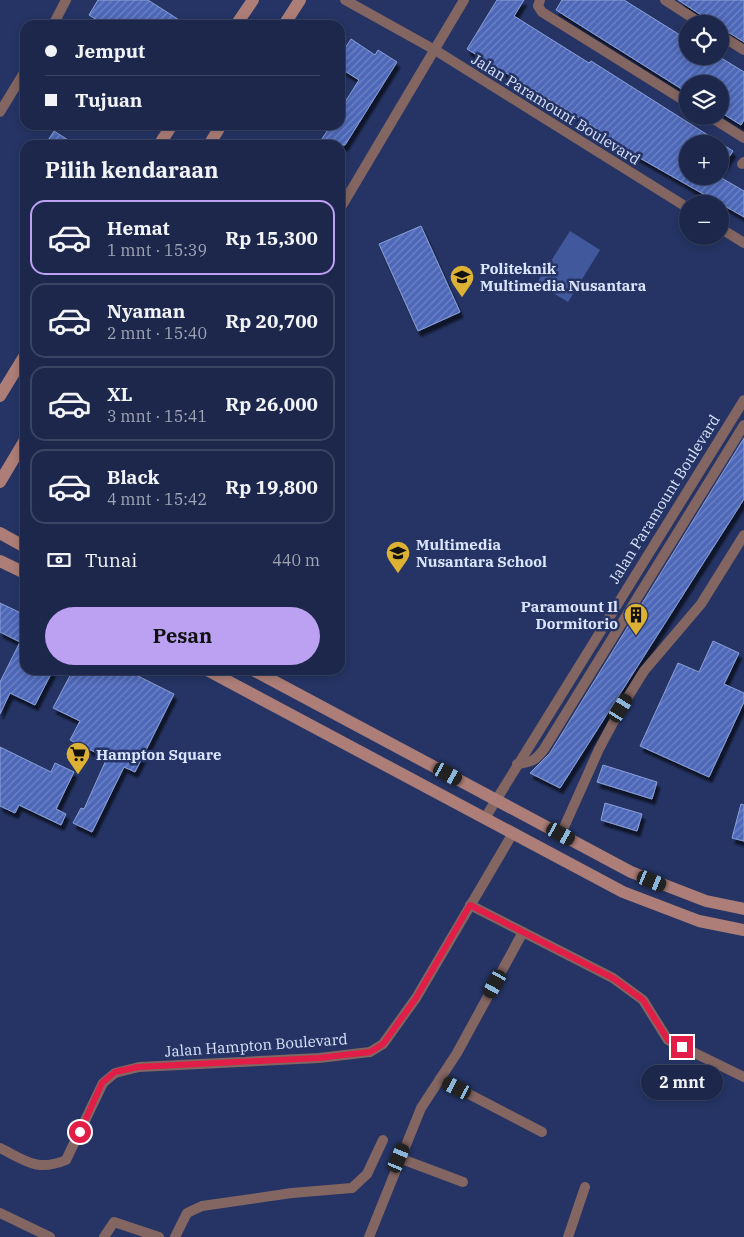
<!DOCTYPE html>
<html lang="id">
<head>
<meta charset="utf-8">
<style>
  :root { --surface:#1c274b; --page:#252f52; --text:#f1f3f6; --muted:#a0a5b5; --line:#3a4463; --accent:#bca0f2 }
  body { margin:0; font-family:"IBM Plex Serif",serif; background:var(--page); color:var(--text); height:100vh; display:flex; flex-direction:column; font-size:19px; white-space:nowrap }
  * { box-sizing:border-box; margin:0 }
  p { font-size:16px; color:var(--muted) }
  .icon { flex:none; width:28px; height:28px; fill:none; stroke:currentColor; stroke-width:2; stroke-linecap:round; stroke-linejoin:round }
  .map { position:relative; flex:1; overflow:hidden }
  .sheet { position:absolute; left:20px; top:140px; width:325px; height:535px; display:flex; flex-direction:column; background:var(--surface); border-radius:15px; box-shadow:0 2px 8px #0003,0 0 0 1px var(--line) }
  .sheet>* { flex:none }
  .top-card { position:absolute; left:20px; top:20px; width:325px; height:110px; border-radius:15px; box-shadow:0 2px 8px #0003,0 0 0 1px var(--line); display:grid; align-content:center; height:110px; padding:0 25px; background:var(--surface) }
  .fabs { position:absolute; left:679px; top:15px; display:grid; gap:10px }
  .fabs a { display:grid; place-items:center; width:50px; height:50px; border-radius:50%; background:var(--surface); box-shadow:0 2px 8px #0003,0 0 0 1px var(--line); font-size:25px }
  .end { position:absolute; width:22px; height:22px; margin:-11px; border:6px solid #e11d48; background:#fff; box-shadow:0 0 0 2px #fff }
  .from { border-radius:50% }
  .bubble { position:absolute; height:35px; border-radius:18px; background:var(--surface); box-shadow:0 2px 8px #0003,0 0 0 1px var(--line); font-size:16px; font-weight:700; line-height:35px; text-align:center }
  .car { position:absolute; width:15px; height:30px; margin:-15px -8px; border-radius:6px; box-shadow:0 0 4px 1px #0007; background:linear-gradient(#222 24%,#8ab4d8 0 40%,#222 0 76%,#8ab4d8 0 86%,#222 0) }
  .top-card b { display:flex; align-items:center; gap:18px; height:48px; font-size:19px }
  .top-card b+b { border-top:1px solid var(--line) }
  .top-card i { width:12px; height:12px; background:var(--text) }
  ul { padding:0; list-style:none }
  li { display:flex; align-items:center; gap:15px; height:75px; margin:0 10px 8px; padding:0 15px; border:2px solid var(--line); border-radius:15px }
  li div { flex:1 }
  li b { display:block; font-size:19px }
  li em { font-style:normal; font-weight:700 }
  li.on { border-color:var(--accent) }
  li>.icon { width:45px; height:45px; stroke-width:1.5 }
  h2 { padding:0 25px; font-size:22px; line-height:60px }
  .pay { display:flex; align-items:center; gap:12px; height:55px; padding:0 25px; font-size:19px }
  .pay p { margin-inline-start:auto }
  .button { display:flex; gap:10px; margin-top:auto; padding:10px 25px }
  .button a { flex:1; height:58px; border-radius:30px; background:var(--accent); color:#111; font-size:20px; font-weight:700; line-height:58px; text-align:center }
  .map>svg:first-child { display:block }
  .grass { fill:#42589c }
  .building { fill:url(#building-hatch); stroke:#8ba0d8; filter:url(#shadow) }
  .lines { fill:none; stroke-linecap:round; stroke-linejoin:round }
  .street { stroke:#836561; stroke-width:10 }
  .secondary { stroke:#ac7e77; stroke-width:12 }
  .route { stroke:#e11d48; stroke-width:6 }
  .labels { text-anchor:middle; dominant-baseline:central; stroke-width:5; stroke-linejoin:round; paint-order:stroke }
  .street-label { font-size:15px; fill:#dae4fc; stroke:#253464 }
  .poi-label { font-size:15px; font-weight:bold; fill:#dae4fc; stroke:#253464; text-anchor:start }
</style>
</head>
<body>
<div class="map">
<svg width="744" height="1237" viewBox="0 0 744 1237">
  <defs>
    <pattern id="building-hatch" width="6" height="6" patternUnits="userSpaceOnUse" patternTransform="scale(1.25)"><rect width="6" height="6" fill="#4e68b8"/><path d="M-1 1l2-2M0 6l6-6M5 7l2-2" fill="none" stroke="#6f85c6"/></pattern>
    <filter id="shadow"><feDropShadow dx="3" dy="5.5" stdDeviation="1" flood-color="#0009"/></filter>
  </defs>
  <rect width="100%" height="100%" fill="#253464"/>
  <polygon class="grass" points="570,231 600,250 568,302 537,283"/>
  <g class="building">
    <polygon points="98,0 148,0 187,25 105,25 89,15"/>
    <polygon points="497,0 524,0 514,16 589,63 591,61 733,151 720,171 720,144 688,144 688,176 718,176 744,191 744,217 599,135 600,132 594,127 467,49"/>
    <polygon points="562,0 624,0 688,40 688,56 718,56 744,72 744,120 741,125 720,112 720,84 688,84 688,93 556,10"/>
    <polygon points="678,0 744,0 744,42 720,27 720,24 715,24"/>
    <polygon points="351,39 375,55 378,50 397,62 345,145 318,145 331,125 340,125 340,110 359,80 340,68 340,56"/>
    <polygon points="54,131 76,145 45,145"/>
    <polygon points="421,226 460,312 418,331 379,244"/>
    <polygon points="744,438 744,499 560,788 530,773 550,753"/>
    <polygon points="0,603 25,615 25,670 53,670 35,705 10,693 0,714 0,682 20,642 0,632"/>
    <polygon points="713,641 739,653 724,684 744,693 744,702 709,777 640,746 678,663 699,672"/>
    <polygon points="73,670 126,670 174,694 135,772 124,767 92,832 73,823 81,808 84,809 107,758 70,740 80,721 53,708"/>
    <polygon points="0,747 51,772 55,763 74,772 56,809 66,814 61,825 19,805 15,813 0,806"/>
    <polygon points="603,765 657,782 652,799 597,782"/>
    <polygon points="605,803 642,814 637,831 601,820"/>
    <polygon points="741,804 744,805 744,841 732,838"/>
  </g>
  <g class="lines">
    <g class="street">
      <polyline points="345,0 435,50 688,208"/>
      <polyline points="540,0 538,6 542,12 688,103"/>
      <polyline points="665,0 702,24"/>
      <polyline points="53,25 66,0"/>
      <polyline points="720,35 744,50"/>
      <polyline points="0,112 25,71"/>
      <polyline points="709,116 744,138"/>
      <polyline points="742,164 744,162"/>
      <polyline points="340,209 464,0"/>
      <polyline points="720,228 744,243"/>
      <path d="M517,764c14,-1 19,-4 27,-15l200,-324"/>
      <polyline points="485,818 744,400"/>
      <polyline points="561,834 599,749 621,708 644,671 701,604 744,535"/>
      <polyline points="470,905 613,978 643,1000 668,1040 744,1077"/>
      <polyline points="440,1079 542,1132"/>
      <path d="M0,1148c26,13 37,24 66,12l37,-77 12,-10 24,-6 180,-9 51,-6 13,-8 33,-46 97,-165"/>
      <polyline points="399,1158 463,1182"/>
      <polyline points="0,1213 50,1237"/>
      <polyline points="104,1237 114,1222 159,1237"/>
      <polyline points="175,1237 187,1213 202,1206 292,1193 352,1188 367,1174 383,1140"/>
      <polyline points="369,1237 421,1108 457,1053 523,932"/>
      <polyline points="568,1237 585,1187"/>
    </g>
    <g class="secondary">
      <polyline points="236,25 253,0"/>
      <polyline points="284,25 300,0"/>
      <polyline points="159,145 172,125"/>
      <polyline points="209,145 221,125"/>
      <polyline points="0,396 25,355"/>
      <polyline points="0,482 25,440"/>
      <polyline points="0,533 25,547"/>
      <polyline points="0,561 25,573"/>
      <polyline points="207,670 623,892 699,921 744,930"/>
      <polyline points="253,670 631,872 706,901 744,909"/>
    </g>
  </g>
  <g class="lines">
    <polyline class="route" points="80,1132 102,1083 115,1072 138,1067 318,1058 370,1052 383,1044 416,998 470,905 613,978 643,1000 668,1040 682,1047"/>
  </g>
  <defs>
    <symbol id="university-pin" viewBox="-11 -11 22 30"><path d="M0 17L-7.5 6A9.5 9.5 0 1 1 7.5 6Z" fill="#ddb133" stroke="#253464"/><path d="M0-5L7-2L0 1L-7-2ZM-4 1L0 2.5L4 1V4Q0 6-4 4Z" fill="#111"/></symbol>
    <symbol id="school-pin" viewBox="-11 -11 22 30"><path d="M0 17L-7.5 6A9.5 9.5 0 1 1 7.5 6Z" fill="#ddb133" stroke="#253464"/><path d="M0-5L7-2L0 1L-7-2ZM-4 1L0 2.5L4 1V4Q0 6-4 4Z" fill="#111"/></symbol>
    <symbol id="building-pin" viewBox="-11 -11 22 30"><path d="M0 17L-7.5 6A9.5 9.5 0 1 1 7.5 6Z" fill="#ddb133" stroke="#253464"/><path d="M-4-6H4V6H1V3H-1V6H-4ZM-2.5-4.3h1.7v1.8h-1.7ZM.8-4.3h1.7v1.8H.8ZM-2.5-1h1.7V.8h-1.7ZM.8-1h1.7V.8H.8Z" fill="#111"/></symbol>
    <symbol id="supermarket-pin" viewBox="-11 -11 22 30"><path d="M0 17L-7.5 6A9.5 9.5 0 1 1 7.5 6Z" fill="#ddb133" stroke="#253464"/><path d="M-6-5.5h2.5l.6 2H6L4.5 2H-2.5L-4.4-4H-6ZM-1.5 3.2a1.3 1.3 0 1 0 .1 0ZM3 3.2a1.3 1.3 0 1 0 .1 0Z" fill="#111"/></symbol>
  </defs>
  <g fill-rule="evenodd">
    <use href="#university-pin" x="448" y="263" width="28" height="38"/>
    <use href="#school-pin" x="384" y="539" width="28" height="38"/>
    <use href="#building-pin" x="622" y="601" width="28" height="38"/>
    <use href="#supermarket-pin" x="64" y="740" width="28" height="38"/>
  </g>
  <g class="labels">
    <g class="street-label">
      <text transform="translate(556 109) rotate(32)">Jalan Paramount Boulevard</text>
      <text transform="translate(664 499) rotate(-58)">Jalan Paramount Boulevard</text>
      <text transform="translate(256 1045) rotate(-4)">Jalan Hampton Boulevard</text>
    </g>
    <g class="poi-label">
      <text x="480" y="268">Politeknik<tspan x="480" dy="17">Multimedia Nusantara</tspan></text>
      <text x="416" y="544">Multimedia<tspan x="416" dy="17">Nusantara School</tspan></text>
      <text x="618" y="606" text-anchor="end">Paramount Il<tspan x="618" dy="17">Dormitorio</tspan></text>
      <text x="96" y="754">Hampton Square</text>
    </g>
  </g>
</svg>
<div class="fabs">
<a><svg class="icon" aria-label="locate" viewBox="0 0 24 24"><circle cx="12" cy="12" r="6"/><path d="M12 2v4M12 18v4M2 12h4M18 12h4"/></svg></a>
<a><svg class="icon" aria-label="layers" viewBox="0 0 24 24"><path d="M12 4l9 5-9 5-9-5zM3 14l9 5 9-5"/></svg></a>
<a>+</a>
<a>−</a>
</div>
<i class="end from" style="left:80px;top:1132px"></i>
<i class="end" style="left:682px;top:1047px"></i>
<div class="bubble" style="left:641px;top:1065px;width:82px">2 mnt</div>
<i class="car" style="left:621px;top:708px;rotate:32deg"></i>
<i class="car" style="left:448px;top:774px;rotate:119deg"></i>
<i class="car" style="left:561px;top:834px;rotate:119deg"></i>
<i class="car" style="left:652px;top:881px;rotate:112deg"></i>
<i class="car" style="left:495px;top:984px;rotate:209deg"></i>
<i class="car" style="left:457px;top:1088px;rotate:297deg"></i>
<i class="car" style="left:399px;top:1158px;rotate:23deg"></i>
<div class="top-card">
<b><i class="from"></i>Jemput</b>
<b><i></i>Tujuan</b>
</div>
<section class="sheet">
<h2>Pilih kendaraan</h2>
<ul>
<li class="on"><svg class="icon" aria-label="car" viewBox="0 0 24 24"><path d="M5 17H2v-5l4-1 3-4h7l3 4 3 1v5h-3M9 17h6M6 11h13"/><circle cx="7" cy="17" r="2"/><circle cx="17" cy="17" r="2"/></svg><div><b>Hemat</b><p>1 mnt · 15:39</p></div><em>Rp 15,300</em></li>
<li><svg class="icon" aria-label="car" viewBox="0 0 24 24"><path d="M5 17H2v-5l4-1 3-4h7l3 4 3 1v5h-3M9 17h6M6 11h13"/><circle cx="7" cy="17" r="2"/><circle cx="17" cy="17" r="2"/></svg><div><b>Nyaman</b><p>2 mnt · 15:40</p></div><em>Rp 20,700</em></li>
<li><svg class="icon" aria-label="car" viewBox="0 0 24 24"><path d="M5 17H2v-5l4-1 3-4h7l3 4 3 1v5h-3M9 17h6M6 11h13"/><circle cx="7" cy="17" r="2"/><circle cx="17" cy="17" r="2"/></svg><div><b>XL</b><p>3 mnt · 15:41</p></div><em>Rp 26,000</em></li>
<li><svg class="icon" aria-label="car" viewBox="0 0 24 24"><path d="M5 17H2v-5l4-1 3-4h7l3 4 3 1v5h-3M9 17h6M6 11h13"/><circle cx="7" cy="17" r="2"/><circle cx="17" cy="17" r="2"/></svg><div><b>Black</b><p>4 mnt · 15:42</p></div><em>Rp 19,800</em></li>
</ul>
<div class="pay"><svg class="icon" aria-label="cash" viewBox="0 0 24 24"><path d="M3 7h18v10H3z"/><circle cx="12" cy="12" r="2"/></svg>Tunai<p>440 m</p></div>
<div class="button"><a>Pesan</a></div>
</section>
</div>
</body>
</html>
